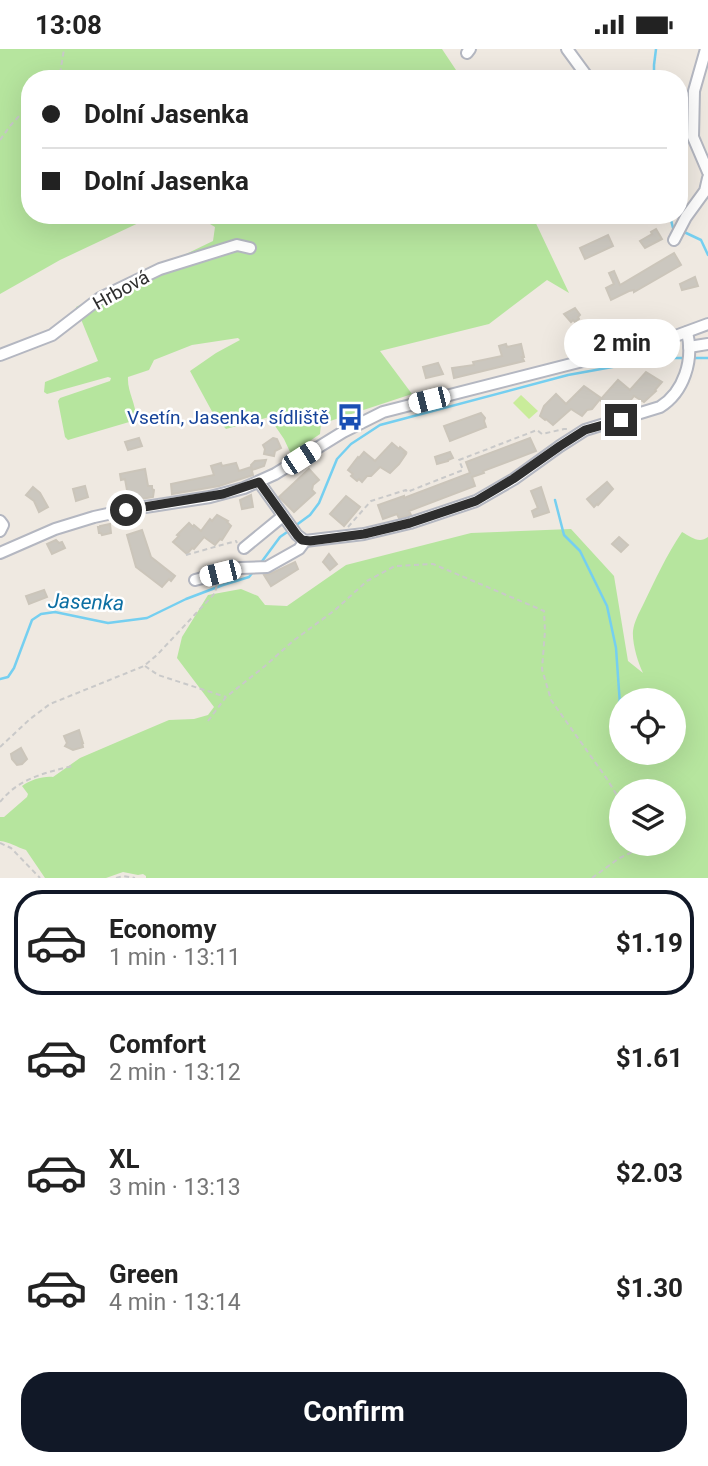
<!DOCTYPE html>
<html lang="en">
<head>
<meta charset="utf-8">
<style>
  :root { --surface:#fff; --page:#f6f6f6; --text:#222; --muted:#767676; --line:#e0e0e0; --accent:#111827 }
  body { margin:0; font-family:Roboto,sans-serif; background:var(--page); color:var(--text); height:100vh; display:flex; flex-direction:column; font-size:26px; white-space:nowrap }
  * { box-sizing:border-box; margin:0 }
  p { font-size:23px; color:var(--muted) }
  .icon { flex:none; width:38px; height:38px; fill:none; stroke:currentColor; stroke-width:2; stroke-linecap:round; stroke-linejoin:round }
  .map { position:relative; height:829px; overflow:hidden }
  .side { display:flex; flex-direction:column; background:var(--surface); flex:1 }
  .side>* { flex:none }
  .banner { position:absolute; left:21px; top:21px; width:667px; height:154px; border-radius:28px; box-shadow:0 7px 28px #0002; display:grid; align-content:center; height:154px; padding:0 21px; background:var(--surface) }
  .fabs { position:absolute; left:609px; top:639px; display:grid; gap:14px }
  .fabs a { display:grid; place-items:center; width:77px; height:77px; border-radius:50%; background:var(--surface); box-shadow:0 7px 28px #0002; font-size:35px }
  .end { position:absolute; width:32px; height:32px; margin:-16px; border:9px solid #2e2e2e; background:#fff; box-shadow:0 0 0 4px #fff }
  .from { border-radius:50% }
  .bubble { position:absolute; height:49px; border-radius:24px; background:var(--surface); box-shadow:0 7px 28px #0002; font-size:23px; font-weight:700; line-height:49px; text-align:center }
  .car { position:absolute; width:21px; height:42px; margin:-21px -10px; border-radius:9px; box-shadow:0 0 5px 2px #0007; background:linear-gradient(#fff 24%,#345 0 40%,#fff 0 76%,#345 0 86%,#fff 0) }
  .banner b { display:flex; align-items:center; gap:24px; height:66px; font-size:26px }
  .banner b+b { border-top:2px solid var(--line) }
  .banner i { width:18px; height:18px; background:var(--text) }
  ul { padding:12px 0 0; list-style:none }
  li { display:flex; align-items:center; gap:21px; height:105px; margin:0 14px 10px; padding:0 7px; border:4px solid transparent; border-radius:28px }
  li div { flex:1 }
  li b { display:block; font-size:26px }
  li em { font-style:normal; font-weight:700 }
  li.current { border-color:var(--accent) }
  li>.icon { width:63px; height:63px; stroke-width:1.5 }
  .cta { display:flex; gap:14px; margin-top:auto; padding:14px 21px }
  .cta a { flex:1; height:80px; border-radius:28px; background:var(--accent); color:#fff; font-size:28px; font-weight:700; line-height:80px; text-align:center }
  .status { display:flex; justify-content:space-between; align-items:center; height:49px; padding:0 35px; background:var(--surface); direction:ltr }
  .status svg { height:19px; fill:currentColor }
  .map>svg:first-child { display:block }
  .green { fill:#b6e59e; fill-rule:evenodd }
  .pitch { fill:#c9ec9a }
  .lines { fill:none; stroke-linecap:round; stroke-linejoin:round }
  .stream { stroke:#75cff0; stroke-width:2.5 }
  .building { fill:#cbc7bf; stroke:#cbc5ba; stroke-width:2 }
  .minor-casing { stroke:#b4b7c1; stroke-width:14 }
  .path { stroke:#c9c9c9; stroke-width:2; stroke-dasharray:5 3.5; stroke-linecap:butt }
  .minor { stroke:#fff; stroke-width:10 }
  .route { stroke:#2e2e2e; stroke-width:9 }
  .labels { text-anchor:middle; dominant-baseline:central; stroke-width:5; stroke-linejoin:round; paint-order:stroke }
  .street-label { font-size:19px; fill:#2e2e2e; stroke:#fff }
  .transit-label { font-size:19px; fill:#164399; stroke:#fff; text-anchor:end }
  .water-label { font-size:21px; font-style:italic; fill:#0d6fa3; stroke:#fff }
</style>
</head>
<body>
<div class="status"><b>13:08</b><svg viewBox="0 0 49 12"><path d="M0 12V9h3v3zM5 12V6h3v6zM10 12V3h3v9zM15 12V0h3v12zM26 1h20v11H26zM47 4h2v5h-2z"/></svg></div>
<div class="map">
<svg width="708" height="829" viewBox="0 0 708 829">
  <rect width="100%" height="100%" fill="#efe9e1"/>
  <g class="green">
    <polygon points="0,0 442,0 462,30 30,30 30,166 170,166 147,170 60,211 0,245"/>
    <path d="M195,166h337l37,78 -22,-13 -58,44 -109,27 32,43 -91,30 -1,10 -29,20 -7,-15 -15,-22 -43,12 -11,-12 -25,-46 26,-18 24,-13 -2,-2 -46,7 -38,15 -5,10 -21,7c-1,15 9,28 8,43l-68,20 -3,-3 -7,-36 2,-3 50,-17 1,-3 -3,-1 -61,17 -3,-2 1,-10 53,-21 -22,-54 137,-66 2,-14z"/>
    <path d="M571,480l43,47 14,85 15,12c-5,-10 -11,-30 -10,-42 1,-9 6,-18 10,-26 12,-25 23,-49 39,-73 9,5 17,12 26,5v341h-562v-2l-3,-2 -5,1 -15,-3 -17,6h-61l-19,-28c-10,-3 -16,-8 -26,-9v-24h4l23,-20 1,-3 -6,-8c8,-6 21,-10 31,-9l27,-19 56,-24 33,-14 25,-1 14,-4 6,-8 -37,-49 5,-21 26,-42 33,-6 17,7 7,9 22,1 59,-41 125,-32zM621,651h53v53h-53zM621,742h53v52h-53z"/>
  </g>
  <polygon class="pitch" points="521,346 538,362 529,370 513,354"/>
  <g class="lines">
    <g class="stream">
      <polyline points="654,30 654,16 656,0"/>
      <polyline points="679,106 681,111 679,129"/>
      <polyline points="673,166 671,171 673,179 677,181"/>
      <polyline points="684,183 701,191 708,206"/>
      <polyline points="690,309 708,309"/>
      <polyline points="555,451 564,486 580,502 607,557 616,599 620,656 619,675 614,691"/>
      <polyline points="295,477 310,466 319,454 337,410 351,395 380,376 568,326 662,309 684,309"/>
      <polyline points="260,515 280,488 290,481"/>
      <polyline points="0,630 8,628 14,619 32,571 41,565 55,563 108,574 147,569 186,550 223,536 249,528 253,523"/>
    </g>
  </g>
  <g class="building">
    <polygon points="656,180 662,190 645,199 640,192 652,185 651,183"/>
    <polygon points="608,186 613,197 585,210 580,199"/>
    <polygon points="674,204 681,216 634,243 634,241 629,242 611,251 606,239 614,235 609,224 614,222 620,236"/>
    <polygon points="695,228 698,237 682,241 680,235"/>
    <polygon points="575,259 580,266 578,268 579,270 575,273 573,271 571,273 564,265"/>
    <polygon points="506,295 507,298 521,295 524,308 522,308 524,312 454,329 452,319 474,316 473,313 502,307 499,297"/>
    <polygon points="438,314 443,325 426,329 423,318"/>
    <polygon points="646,323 662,333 655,341 656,342 644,353 634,347 626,357 622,356 616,362 600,351 618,331 630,341"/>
    <polygon points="584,337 601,349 592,360 587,361 582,367 571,360 553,376 546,370 545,371 540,367 544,357 556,345 566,355"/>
    <polygon points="481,364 485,369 484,372 486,378 450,392 444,377"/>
    <polygon points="139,389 142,397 128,401 125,393"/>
    <polygon points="273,389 277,390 281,399 275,402 274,407 264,405 265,400 263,396"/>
    <polygon points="530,389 536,402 483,422 484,424 472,428 475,437 409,462 411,466 399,469 397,465 383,470 378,456 404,447 404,449 470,424 466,413"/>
    <polygon points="392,394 399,400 400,398 406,403 404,404 406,405 399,415 390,424 380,418 371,427 367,427 362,433 359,430 357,432 351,427 353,425 348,421 358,408 359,409 364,403 375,412"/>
    <polygon points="450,403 453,409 448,411 448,412 437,415 435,408"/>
    <polygon points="266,411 264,417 252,421 251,416 255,412"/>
    <polygon points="221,414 222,417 236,414 239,422 251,418 253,426 219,437 172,445 171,435 214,426 211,417"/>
    <polygon points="145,420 148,437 152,437 152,440 154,441 153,448 129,452 125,430 121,431 120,425"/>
    <polygon points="309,420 319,431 313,436 312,441 315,444 294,463 279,448"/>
    <polygon points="607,433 613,440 598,456 597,455 594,458 587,450"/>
    <polygon points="85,437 88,448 76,452 73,440"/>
    <polygon points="33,438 40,444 48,458 39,463 34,452 26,446"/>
    <polygon points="541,438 549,463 534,468 532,462 538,459 531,442"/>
    <polygon points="251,446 253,458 242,460 240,451"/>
    <polygon points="346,447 360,458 344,477 330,465"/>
    <polygon points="217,466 228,472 227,473 231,477 222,491 220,490 215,496 204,488 194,500 192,499 187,505 173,493 179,487 177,486 189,474 193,478 194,476 201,482 210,470 212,472"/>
    <polygon points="110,475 111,484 102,486 101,484 99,484 98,478 100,478 100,477"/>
    <polygon points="142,481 151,508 175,527 171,532 169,530 162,538 136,518 127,486"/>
    <polygon points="619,488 628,496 621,503 612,495"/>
    <polygon points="56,491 59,494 62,493 65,499 52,505 47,495"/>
    <polygon points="329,505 337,515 330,521 323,513"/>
    <polygon points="295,513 298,520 271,537 264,526 270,525"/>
    <polygon points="44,541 47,548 29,555 26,547"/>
    <polygon points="79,681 83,694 82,694 83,698 73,701 65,697 67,694 64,687"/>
    <polygon points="21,699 27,710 22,715 17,716 12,710 11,705"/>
  </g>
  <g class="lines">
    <defs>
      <g id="minor">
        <polyline points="567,0 589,30"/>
        <polyline points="706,0 694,42 693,88 708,123"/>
        <polyline points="467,4 470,0"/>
        <polyline points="674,191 686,168 705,142 708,129"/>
        <polyline points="689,298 708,295"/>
        <polyline points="0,306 52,286 100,249 160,220 237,196 250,199"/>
        <path d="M259,433l38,53 8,6 59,-7 46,-11 66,-22 38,-22 46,-33 25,-16 75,-23c24,-15 34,-47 27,-75"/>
        <polyline points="0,472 3,476 0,482"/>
        <polyline points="244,499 283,467"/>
        <polyline points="0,504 55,480 94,468 126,461 210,448 244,439 275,425 343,383 383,363 630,300 670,289 708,275"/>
        <polyline points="195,531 240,519 267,518 299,500 305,492"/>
      </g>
    </defs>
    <use href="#minor" class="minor-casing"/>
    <g class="path">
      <polyline points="54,30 60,25 64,0"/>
      <polyline points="0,91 10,77 30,55"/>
      <polyline points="348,478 371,452 406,441 407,443 463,421 459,411 537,381 542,385 564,380 570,380"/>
      <polyline points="186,506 236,492 237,494"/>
      <polyline points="145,617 158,626 226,648"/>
      <polyline points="208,672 226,648 265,617 293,592 335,561 367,532 395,517 433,515 544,562 545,582 542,620 551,651 607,730 621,753"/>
      <polyline points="0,698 30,670 50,655 144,617 157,606 215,544 217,535"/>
      <path d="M0,753c19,-24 45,-29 72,-36"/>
      <polyline points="0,794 11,799 40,829"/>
      <polyline points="116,829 123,827 135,829"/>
      <polyline points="592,829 618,810 640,799 641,794"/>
    </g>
    <use href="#minor" class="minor"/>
  </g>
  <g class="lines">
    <polyline class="route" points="126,461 223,445 259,433 297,486 302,491 310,492 364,485 410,474 476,452 513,430 560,397 585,381 621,371"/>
  </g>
  <defs>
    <symbol id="bus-bare" viewBox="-9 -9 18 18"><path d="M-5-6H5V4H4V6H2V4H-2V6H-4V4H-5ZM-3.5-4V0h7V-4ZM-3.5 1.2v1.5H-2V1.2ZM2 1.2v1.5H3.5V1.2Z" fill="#1a4fb4" stroke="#fff" stroke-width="2.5" paint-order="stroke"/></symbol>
  </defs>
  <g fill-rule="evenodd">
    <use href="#bus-bare" x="331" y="349" width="38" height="38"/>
  </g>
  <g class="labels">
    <g class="street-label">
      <text transform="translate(121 241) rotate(-29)">Hrbová</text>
    </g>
    <g class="transit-label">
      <text x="329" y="368">Vsetín, Jasenka, sídliště</text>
    </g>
    <g class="water-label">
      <text transform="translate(86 553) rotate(2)">Jasenka</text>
    </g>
  </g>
</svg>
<div class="fabs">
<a><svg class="icon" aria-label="locate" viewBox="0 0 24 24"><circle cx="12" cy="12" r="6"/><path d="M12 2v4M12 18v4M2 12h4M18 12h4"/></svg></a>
<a><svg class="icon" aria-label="layers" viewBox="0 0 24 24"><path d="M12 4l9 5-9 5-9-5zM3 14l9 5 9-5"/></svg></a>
</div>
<i class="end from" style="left:126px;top:461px"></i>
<i class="end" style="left:621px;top:371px"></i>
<div class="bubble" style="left:564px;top:270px;width:116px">2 min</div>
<i class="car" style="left:429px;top:351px;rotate:256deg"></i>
<i class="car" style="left:301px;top:409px;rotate:57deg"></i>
<i class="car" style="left:220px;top:524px;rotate:256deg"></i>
<div class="banner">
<b><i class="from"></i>Dolní Jasenka</b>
<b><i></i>Dolní Jasenka</b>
</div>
</div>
<section class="side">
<ul>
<li class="current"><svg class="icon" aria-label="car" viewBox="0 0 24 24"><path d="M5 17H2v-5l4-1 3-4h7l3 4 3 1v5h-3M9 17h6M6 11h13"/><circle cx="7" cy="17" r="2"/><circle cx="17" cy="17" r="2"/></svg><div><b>Economy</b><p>1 min · 13:11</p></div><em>$1.19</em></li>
<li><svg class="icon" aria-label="car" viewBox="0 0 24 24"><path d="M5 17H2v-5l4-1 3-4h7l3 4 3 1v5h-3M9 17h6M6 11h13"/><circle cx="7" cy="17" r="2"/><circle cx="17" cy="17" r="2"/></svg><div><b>Comfort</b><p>2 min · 13:12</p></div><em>$1.61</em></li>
<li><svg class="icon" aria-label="car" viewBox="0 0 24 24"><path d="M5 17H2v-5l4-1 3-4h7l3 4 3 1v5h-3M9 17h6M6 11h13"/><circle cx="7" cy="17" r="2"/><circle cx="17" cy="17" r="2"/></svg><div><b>XL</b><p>3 min · 13:13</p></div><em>$2.03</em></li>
<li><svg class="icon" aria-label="car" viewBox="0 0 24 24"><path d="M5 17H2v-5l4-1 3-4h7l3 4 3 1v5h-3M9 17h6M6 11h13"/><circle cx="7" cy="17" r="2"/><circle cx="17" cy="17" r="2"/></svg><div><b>Green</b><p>4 min · 13:14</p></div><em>$1.30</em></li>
</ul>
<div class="cta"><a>Confirm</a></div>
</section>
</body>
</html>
